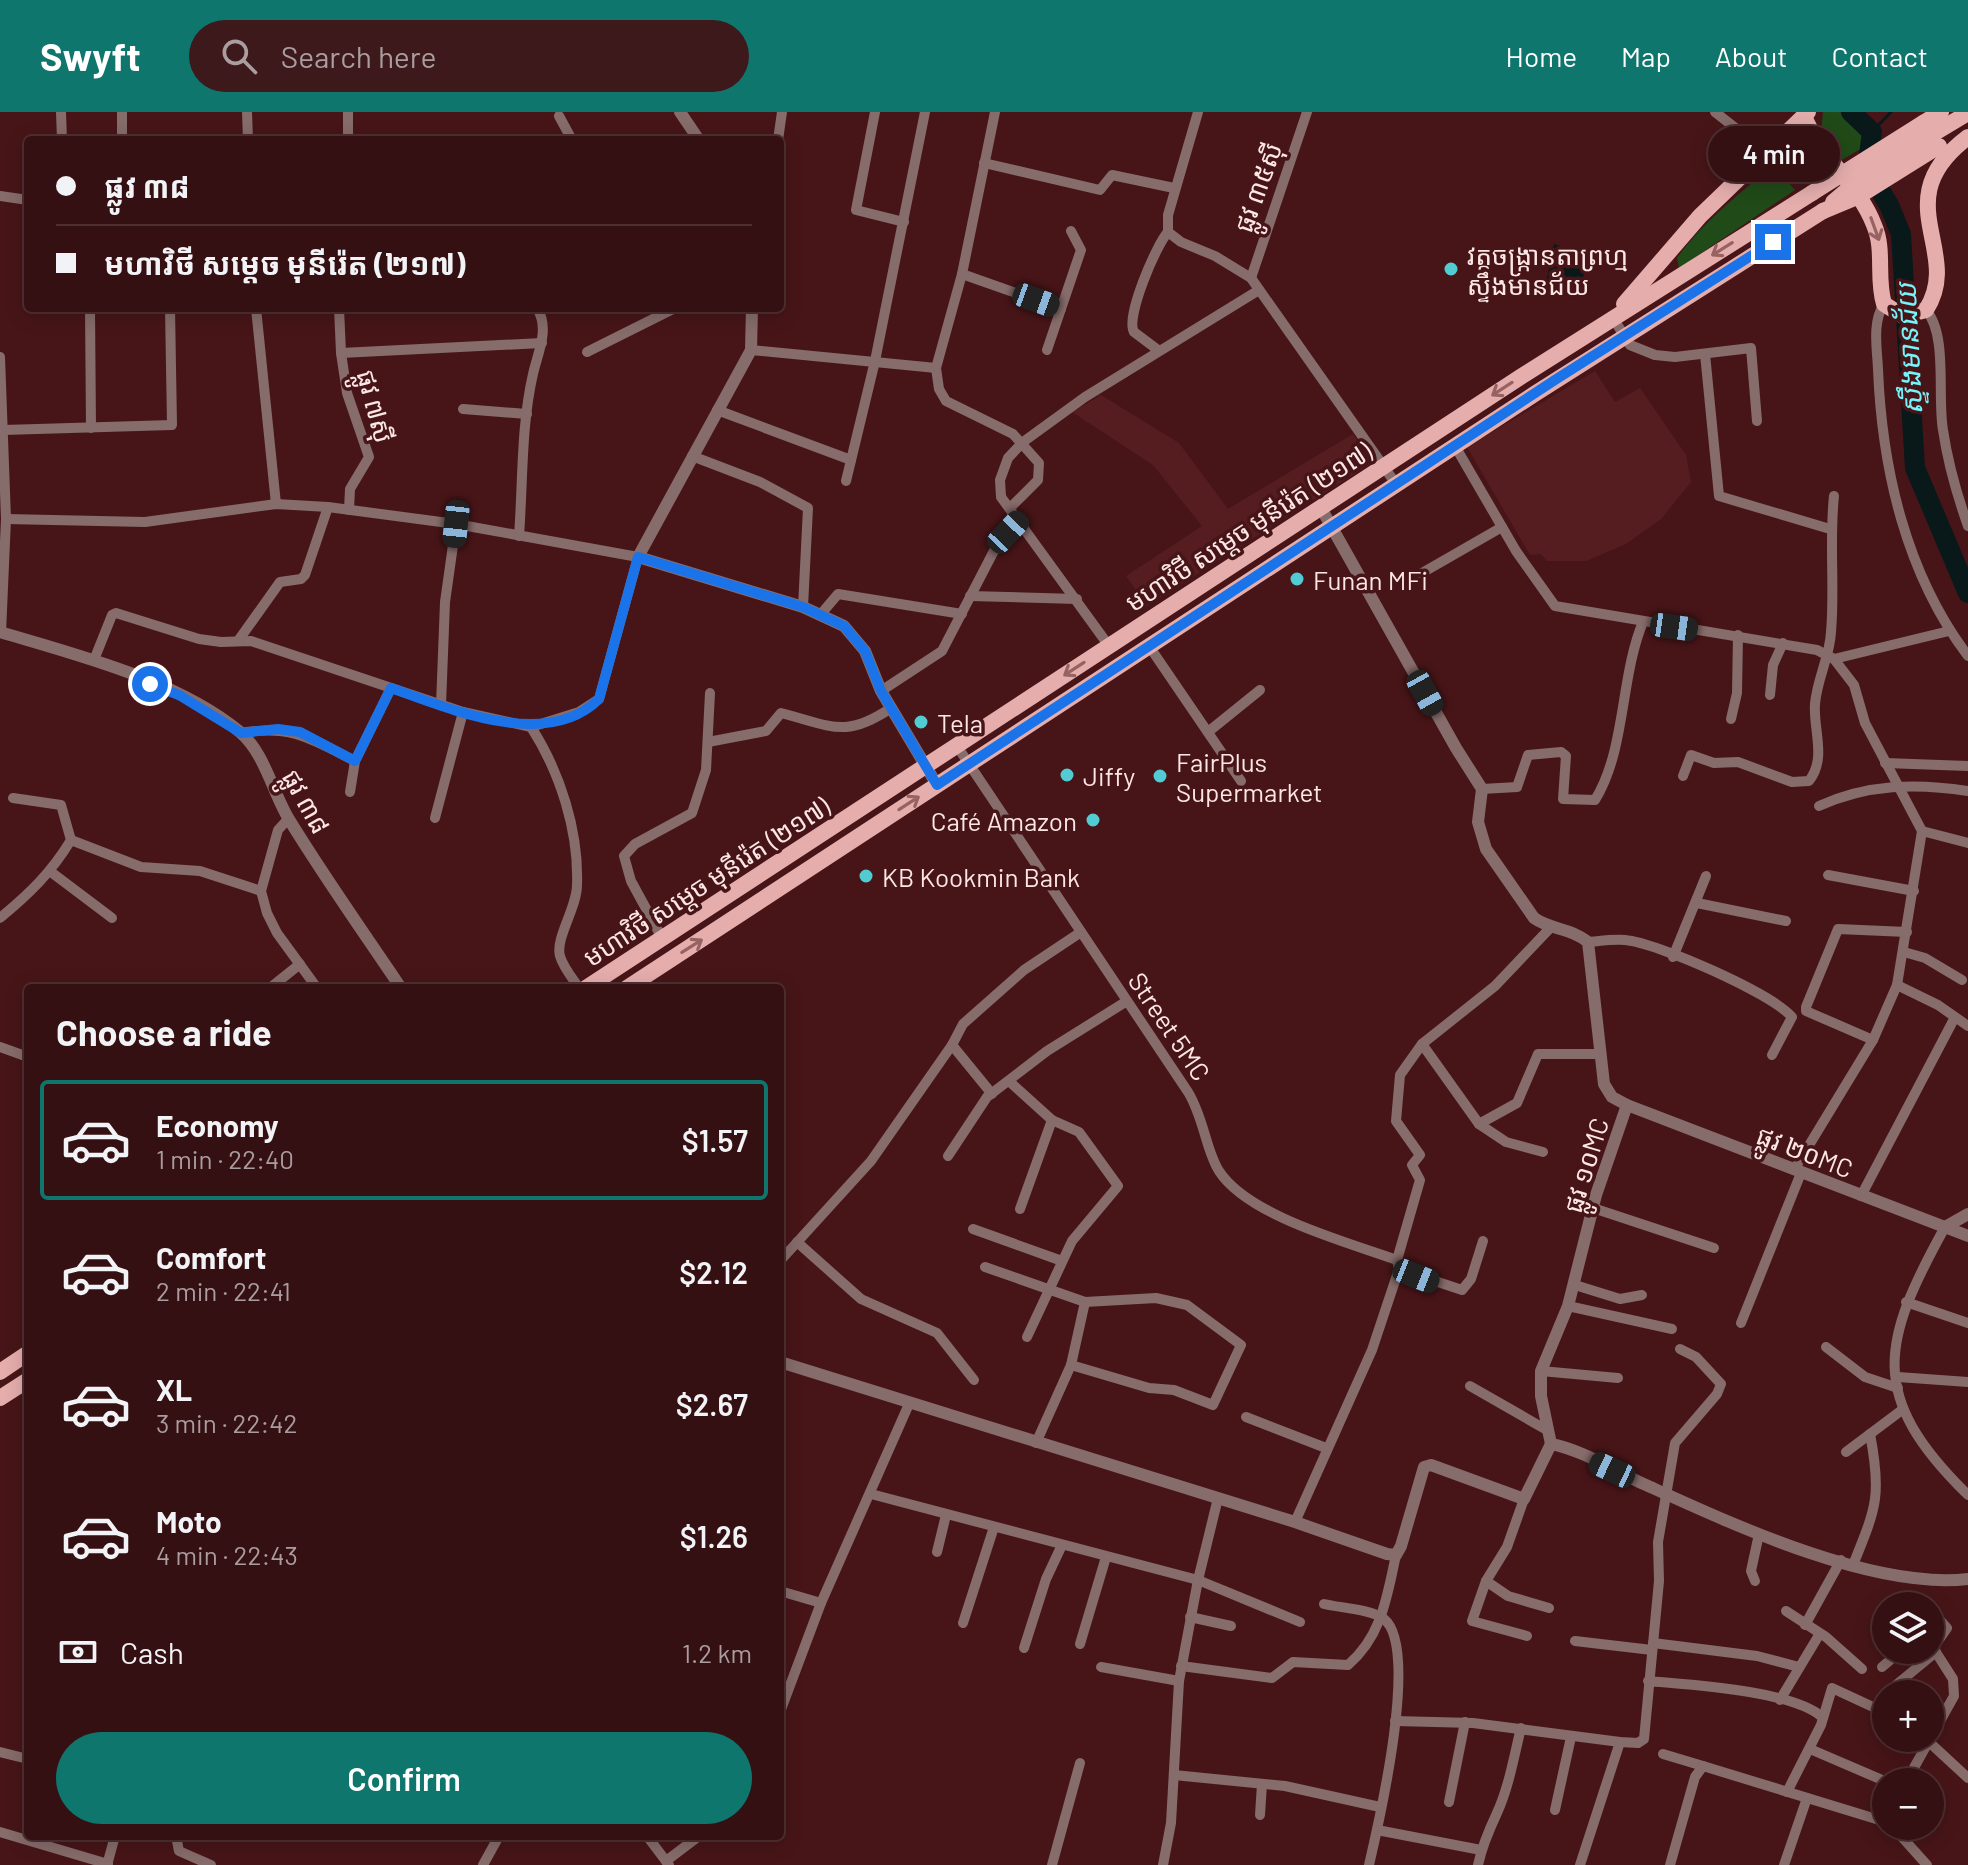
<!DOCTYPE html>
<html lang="en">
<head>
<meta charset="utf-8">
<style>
  :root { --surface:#351012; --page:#3d191b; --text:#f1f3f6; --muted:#aa9d9f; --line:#4f3032; --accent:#0f766e }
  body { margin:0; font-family:Barlow,"Noto Sans Khmer",sans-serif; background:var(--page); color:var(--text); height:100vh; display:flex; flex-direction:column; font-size:30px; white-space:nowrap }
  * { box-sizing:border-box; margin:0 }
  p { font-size:26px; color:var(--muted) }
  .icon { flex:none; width:44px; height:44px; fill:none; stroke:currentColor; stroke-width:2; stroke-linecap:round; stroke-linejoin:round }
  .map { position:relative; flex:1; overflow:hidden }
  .side { position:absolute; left:24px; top:872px; width:760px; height:856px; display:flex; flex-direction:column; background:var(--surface); border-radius:8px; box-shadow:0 4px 20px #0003,0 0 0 2px var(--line) }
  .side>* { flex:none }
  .banner { position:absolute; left:24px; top:24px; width:760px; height:176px; border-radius:8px; box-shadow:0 4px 20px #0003,0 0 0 2px var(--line); display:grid; align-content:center; height:176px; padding:0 32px; background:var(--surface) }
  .controls { position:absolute; left:1872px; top:1480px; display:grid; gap:16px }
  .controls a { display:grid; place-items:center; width:72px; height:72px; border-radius:50%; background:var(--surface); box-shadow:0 4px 20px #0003,0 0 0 2px var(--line); font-size:40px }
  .end { position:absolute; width:36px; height:36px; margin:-18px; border:10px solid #1a73e8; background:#fff; box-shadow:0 0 0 4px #fff }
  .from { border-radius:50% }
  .bubble { position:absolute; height:56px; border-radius:28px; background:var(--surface); box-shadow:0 4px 20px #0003,0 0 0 2px var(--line); font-size:26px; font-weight:600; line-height:56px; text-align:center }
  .car { position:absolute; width:24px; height:48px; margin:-24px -12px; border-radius:10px; box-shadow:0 0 6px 2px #0007; background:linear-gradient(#222 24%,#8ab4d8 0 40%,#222 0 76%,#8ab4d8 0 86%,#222 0) }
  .banner b { display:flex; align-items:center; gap:28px; height:76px; font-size:30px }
  .banner b+b { border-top:2px solid var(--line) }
  .banner i { width:20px; height:20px; background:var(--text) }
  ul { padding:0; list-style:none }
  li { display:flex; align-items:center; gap:24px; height:120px; margin:0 16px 12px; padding:0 16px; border:4px solid transparent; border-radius:8px }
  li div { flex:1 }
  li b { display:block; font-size:30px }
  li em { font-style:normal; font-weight:600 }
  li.active { border-color:var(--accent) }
  li>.icon { width:72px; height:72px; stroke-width:1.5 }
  h2 { padding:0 32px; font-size:36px; line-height:96px }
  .pay { display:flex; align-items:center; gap:20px; height:88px; padding:0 32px; font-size:30px }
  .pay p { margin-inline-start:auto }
  .primary-button { display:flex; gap:16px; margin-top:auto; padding:16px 32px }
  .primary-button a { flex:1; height:92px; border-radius:48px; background:var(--accent); color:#fff; font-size:32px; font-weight:600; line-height:92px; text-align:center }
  header { display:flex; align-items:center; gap:48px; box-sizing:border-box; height:112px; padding:0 40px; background:var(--accent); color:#fff }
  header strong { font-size:38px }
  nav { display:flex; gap:44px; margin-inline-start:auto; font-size:28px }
  .search { width:560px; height:72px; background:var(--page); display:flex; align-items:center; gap:20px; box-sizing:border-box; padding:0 28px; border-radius:44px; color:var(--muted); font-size:30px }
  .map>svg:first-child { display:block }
  .built { fill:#561d20 }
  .green { fill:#204b18 }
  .water { fill:#09191a }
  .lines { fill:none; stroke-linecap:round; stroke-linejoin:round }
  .stream { stroke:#09191a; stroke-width:3 }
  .river { stroke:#09191a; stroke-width:20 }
  .minor { stroke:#866c6b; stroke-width:10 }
  .tertiary { stroke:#866c6b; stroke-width:12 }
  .primary { stroke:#e5aead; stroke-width:16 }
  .primary-bridge { stroke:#e5aead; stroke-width:16 }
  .oneway { stroke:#966262 }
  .route { stroke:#1a73e8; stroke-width:10 }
  .poi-dot { fill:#51ccd3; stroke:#471518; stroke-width:3 }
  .labels { text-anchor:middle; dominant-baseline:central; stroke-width:7; stroke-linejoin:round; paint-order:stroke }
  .street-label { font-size:26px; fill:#fce7e6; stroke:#471518 }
  .poi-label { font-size:26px; fill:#fce7e6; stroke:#471518; text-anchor:start }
  .water-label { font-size:28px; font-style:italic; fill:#76f4fb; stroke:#471518 }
</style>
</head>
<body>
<header>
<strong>Swyft</strong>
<div class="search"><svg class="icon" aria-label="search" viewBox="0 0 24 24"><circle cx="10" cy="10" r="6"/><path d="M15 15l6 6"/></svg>Search here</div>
<nav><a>Home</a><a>Map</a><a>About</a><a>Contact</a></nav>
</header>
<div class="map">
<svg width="1968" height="1753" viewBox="0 0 1968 1753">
  <rect width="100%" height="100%" fill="#471518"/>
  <g class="built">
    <polygon points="1595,259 1615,290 1640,276 1686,343 1691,370 1661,407 1626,432 1586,449 1547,449 1541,442 1530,443 1467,335"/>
    <polygon points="1101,283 1179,331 1228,397 1353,322 1373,350 1147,494 1126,464 1202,414 1153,353 1072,300"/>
  </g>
  <g class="green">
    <polygon points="1823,0 1840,0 1864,24 1862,36 1840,49 1821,22"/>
    <path d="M1774,53l21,25 -116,78 -2,-10c26,-36 63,-65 97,-93z"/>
  </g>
  <polygon class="water" points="1554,132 1591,145 1574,187 1545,176"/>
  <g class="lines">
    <polyline class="stream" points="1872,20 1891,0"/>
    <polyline class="river" points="1851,0 1872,20 1867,57 1889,93 1901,122 1915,356 1968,481"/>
    <g class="minor">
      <polyline points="61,0 62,28"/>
      <polyline points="122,0 122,28"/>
      <polyline points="247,0 248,28"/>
      <polyline points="348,0 348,28"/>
      <polyline points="875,0 856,98 904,110"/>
      <polyline points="995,0 962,162 936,256 939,277 946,289 1013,322 1039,351 1038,368 1010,396"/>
      <polyline points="1715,0 1766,40"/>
      <polyline points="559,4 572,28"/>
      <polyline points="778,28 782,0"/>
      <polyline points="984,51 1100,78 1112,63 1174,76"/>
      <polyline points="0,84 28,88"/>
      <polyline points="1168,120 1181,130 1215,144 1251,166 1396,372"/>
      <polyline points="962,162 1061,197"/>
      <polyline points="1251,166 1307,0"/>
      <path d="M1884,192c-12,18 -7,44 -6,65 4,100 28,205 90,287"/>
      <polyline points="90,196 91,316"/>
      <polyline points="256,196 276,392"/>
      <polyline points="339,196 341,241 347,281 369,345 350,377 349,398"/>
      <polyline points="677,196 719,196"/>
      <path d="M1926,198c22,25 11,86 17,120 5,34 14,65 25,96"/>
      <polyline points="1613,206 1630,233 1655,243 1675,245 1751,236 1757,309"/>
      <polyline points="751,238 936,256"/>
      <polyline points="1047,238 1081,138 1071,119"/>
      <path d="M1158,238l-24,-18c-9,-14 22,-87 34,-100v-17l30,-103"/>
      <polyline points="587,240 675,196"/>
      <polyline points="341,241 542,231"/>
      <polyline points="1705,242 1719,384 1830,417"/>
      <polyline points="0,245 6,407 1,521"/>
      <polyline points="463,297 527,302"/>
      <polyline points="717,298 851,348"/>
      <polyline points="3,318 172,313 170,196"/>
      <polyline points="1455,334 1516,439 1555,494 1817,538 1834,547 1854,573 1865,611 1922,719 1897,873 1873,928 1794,1058"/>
      <polyline points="692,344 760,370 808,396 803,495"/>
      <polyline points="846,369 875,249 925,0"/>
      <polyline points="6,407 145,410 276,392 328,395 456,412 638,445 599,587 579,600 531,615 463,600 251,529 221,530 199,527 116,501 112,503 94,548"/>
      <path d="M519,424c4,-54 2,-110 14,-162 5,-22 17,-45 4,-66"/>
      <polyline points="1415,465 1502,415"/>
      <polyline points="970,484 1077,487"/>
      <polyline points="821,502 838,482 962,502"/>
      <polyline points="238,529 280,470 301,467 305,463 328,395"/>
      <polyline points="1109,534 1001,385 1000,368 1008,346 1023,330 1085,285 1259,178"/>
      <polyline points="1149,534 1241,669"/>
      <polyline points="1834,547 1949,519"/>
      <polyline points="881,579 942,539 997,433 1020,408"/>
      <polyline points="1770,583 1773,553 1783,531"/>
      <polyline points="441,593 445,490 456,412"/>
      <polyline points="1731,607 1737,581 1738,523"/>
      <path d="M531,615c29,45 48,104 46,158 0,23 -22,53 -17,71 3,11 13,23 19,32"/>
      <polyline points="1208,620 1260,578"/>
      <path d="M241,621c50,-9 71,6 114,28"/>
      <path d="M708,630l58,-11 15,-18c51,13 64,26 110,-5"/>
      <path d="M957,634l231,346c16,26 18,59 31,79 29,45 128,71 178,89"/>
      <polyline points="1885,651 1968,654"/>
      <path d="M1683,664l8,-21 23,8 24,-1 54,20 17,-1c18,-23 4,-51 6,-77 2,-25 15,-48 16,-72 4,-45 -2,-90 3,-136"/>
      <path d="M1482,677l35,-2 11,-32 33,-3 5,4 -3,43 32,1c31,-50 25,-123 48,-178"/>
      <polyline points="350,680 355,649 391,576"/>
      <polyline points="13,686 61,693 71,728 141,755 200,759 261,779 267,801 277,821 317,876"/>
      <path d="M1819,694c48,-22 98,-23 149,-15"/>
      <polyline points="435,706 463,600"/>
      <polyline points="1922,719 1968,731"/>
      <polyline points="51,760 112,806"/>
      <polyline points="1828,763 1914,779"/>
      <polyline points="261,779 278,718 288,707"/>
      <polyline points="1697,791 1786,809"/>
      <path d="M0,806c29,-24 51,-45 71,-78"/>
      <polyline points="662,826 631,769 624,744 635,732 692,701 706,658 710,581"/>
      <path d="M1588,830c12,-1 25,-3 37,-2 33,3 146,53 167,77l-20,38"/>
      <polyline points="1904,840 1925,846 1962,868"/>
      <polyline points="1673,845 1706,764"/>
      <polyline points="1897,873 1938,893 1968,914"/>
      <polyline points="270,876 300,852"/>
      <polyline points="1873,928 1806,899 1806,895 1838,817 1907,820"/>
      <polyline points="1422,932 1479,1012 1506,1030 1543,1040"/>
      <polyline points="952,933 992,982"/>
      <polyline points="0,935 28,945"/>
      <polyline points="1010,970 1052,1008 1079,1020 1118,1074 1072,1129 1027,1225"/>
      <polyline points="1479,1012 1517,991 1538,942 1601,942"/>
      <polyline points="948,1044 987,985 1047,939 1127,889"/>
      <polyline points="1861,1084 1954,907"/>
      <polyline points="1593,1096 1714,1136"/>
      <polyline points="1020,1097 1052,1008"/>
      <path d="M1945,1115c-64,116 -78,169 23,268"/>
      <polyline points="973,1117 1062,1149"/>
      <polyline points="797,1130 861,1187 937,1221 974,1268"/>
      <polyline points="780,1149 871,1049 952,933 963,912 1024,858 1081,820"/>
      <polyline points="985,1155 1085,1190 1156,1186 1187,1193 1241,1233 1213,1293 1174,1278 1149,1276 1071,1253"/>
      <polyline points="1399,1157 1462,1178 1471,1167 1483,1129"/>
      <polyline points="1575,1173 1620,1187 1642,1183"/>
      <polyline points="1906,1190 1968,1211"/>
      <polyline points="1568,1194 1672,1217"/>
      <polyline points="1741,1211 1801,1061"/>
      <polyline points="1826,1235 1865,1265 1898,1276"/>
      <polyline points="1541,1259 1618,1266"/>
      <polyline points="1898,1265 1968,1270"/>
      <polyline points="1470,1274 1545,1317"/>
      <polyline points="1246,1305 1326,1336"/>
      <polyline points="1036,1331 1071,1253 1085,1190"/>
      <polyline points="1846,1340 1902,1298"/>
      <polyline points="871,1382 1198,1468 1218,1386"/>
      <polyline points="1524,1387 1507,1435 1486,1469 1472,1509 1527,1524"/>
      <polyline points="1295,1410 1372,1238 1399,1157 1397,1148 1420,1068 1412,1053 1420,1043 1396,1009 1400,963 1422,932 1495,874 1552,814"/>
      <polyline points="937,1440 946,1403"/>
      <path d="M1853,1453c23,-57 29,-69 17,-131"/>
      <polyline points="1486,1469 1508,1484 1549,1496"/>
      <polyline points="1755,1469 1751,1459 1759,1422"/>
      <polyline points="780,1479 821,1491"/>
      <path d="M1324,1492c17,4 47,5 60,15 36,28 -5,203 -15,246"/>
      <polyline points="1931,1498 1947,1516 1935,1533"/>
      <polyline points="1786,1499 1826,1525 1862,1557"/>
      <polyline points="1190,1505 1231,1514"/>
      <polyline points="963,1511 994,1415"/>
      <polyline points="1805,1513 1841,1448"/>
      <polyline points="1575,1529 1652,1538"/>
      <polyline points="1653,1531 1757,1544 1799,1555"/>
      <polyline points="1080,1532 1106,1445"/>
      <polyline points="1024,1536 1046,1467 1062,1433"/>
      <path d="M1181,1554l91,12 21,-16 55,3c34,-29 39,-69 48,-110"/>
      <polyline points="1101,1555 1179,1569"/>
      <polyline points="1882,1555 1902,1538"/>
      <path d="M1648,1569c42,4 141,9 173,35"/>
      <polyline points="1891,1582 1896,1573 1936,1540"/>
      <polyline points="1780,1588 1819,1523"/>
      <polyline points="780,1600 821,1491 909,1292"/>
      <polyline points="1395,1609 1473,1611 1620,1630 1638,1631 1644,1627 1659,1469 1658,1430 1675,1331 1717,1282 1721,1272 1696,1245 1680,1237"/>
      <polyline points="1929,1630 1968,1666"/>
      <polyline points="1810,1637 1887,1670"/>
      <polyline points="0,1640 28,1647"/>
      <polyline points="1663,1642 1703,1654"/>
      <polyline points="1174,1663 1285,1674 1380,1695"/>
      <polyline points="1906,1670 1954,1584 1953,1567 1930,1531"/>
      <polyline points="1787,1680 1821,1613 1832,1576 1886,1601"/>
      <polyline points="1449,1690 1465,1610"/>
      <polyline points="1555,1698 1571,1625"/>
      <polyline points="1260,1703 1262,1672"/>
      <polyline points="1892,1714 1927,1753"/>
      <polyline points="1377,1718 1481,1738"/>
      <polyline points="0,1720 108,1752"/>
      <polyline points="176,1724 179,1739 211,1753"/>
      <polyline points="647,1724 669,1753"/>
      <polyline points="666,1749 699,1724"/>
      <polyline points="107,1753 115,1724"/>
      <polyline points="483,1753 499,1724"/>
      <polyline points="1052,1753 1080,1651"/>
      <polyline points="1163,1753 1171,1711 1179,1569 1198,1468 1300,1510"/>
      <path d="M1478,1753c4,-19 11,-35 19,-52 12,-26 17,-57 24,-85"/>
      <polyline points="1580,1753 1620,1630"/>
      <polyline points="1670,1753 1695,1665 1703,1654 1886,1710"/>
      <polyline points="1784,1753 1807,1686"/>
    </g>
    <g class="tertiary">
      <polyline points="680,0 699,28"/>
      <polyline points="752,196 751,238 638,445 803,495 844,514 865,539 881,579 937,673"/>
      <path d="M1321,396l135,240 26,41 -4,33 8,27 48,69c17,12 37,10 54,24l16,142 8,13 15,8 -31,90 -28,111 -27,65v25l10,48c32,6 65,28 95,41 86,39 227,105 322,94"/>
      <path d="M0,520c77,23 177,48 240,100 25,21 33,62 50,89 35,57 74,112 111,167"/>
      <polyline points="1627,993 1968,1124"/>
      <polyline points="1945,1115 1968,1102"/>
      <polyline points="780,1250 1295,1410 1387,1442 1396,1443 1401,1434 1424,1355 1431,1353 1524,1387 1551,1332"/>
    </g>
    <g class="primary">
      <path d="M1804,4c16,41 55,69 70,109 11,25 2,53 10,79l19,12 23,-6c38,-59 -42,-110 42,-173"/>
      <polyline points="1923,11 1941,0"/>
      <polyline points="1931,23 1968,1"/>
      <polyline points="1624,192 1700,104 1808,0"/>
      <polyline points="586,876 1522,264 1812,81"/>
      <polyline points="627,876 1536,281 1823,99"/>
      <polyline points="0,1260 28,1241"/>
      <polyline points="0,1286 28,1268"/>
    </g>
    <g class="primary-bridge">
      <polyline points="1812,81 1923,11"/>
      <polyline points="1833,90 1853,73 1931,23"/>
      <polyline points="1823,99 1859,84 1939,34"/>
    </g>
  </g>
  <defs><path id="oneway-shaft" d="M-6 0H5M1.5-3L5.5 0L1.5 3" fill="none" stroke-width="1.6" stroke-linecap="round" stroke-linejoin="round" transform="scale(2)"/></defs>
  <g class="oneway">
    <use href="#oneway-shaft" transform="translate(1875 117) rotate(70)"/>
    <use href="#oneway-shaft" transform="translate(1722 137) rotate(148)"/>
    <use href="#oneway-shaft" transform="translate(1502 277) rotate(147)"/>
    <use href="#oneway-shaft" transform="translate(1074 557) rotate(147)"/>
    <use href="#oneway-shaft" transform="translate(909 691) rotate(-33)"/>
    <use href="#oneway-shaft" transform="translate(692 834) rotate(-32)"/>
  </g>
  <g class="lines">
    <path class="route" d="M150,572l29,11 62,38 37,-4 22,3 55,29 36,-73c59,21 156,63 208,11l39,-142 165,50 41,19 21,25 16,40 56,94 621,-407 215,-136"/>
  </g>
  <g class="poi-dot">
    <circle cx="1451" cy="157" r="8"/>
    <circle cx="1297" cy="467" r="8"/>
    <circle cx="921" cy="610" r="8"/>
    <circle cx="1067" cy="663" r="8"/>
    <circle cx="1160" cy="664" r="8"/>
    <circle cx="1093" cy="708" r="8"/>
    <circle cx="866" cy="764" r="8"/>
  </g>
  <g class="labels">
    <g class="street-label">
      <text transform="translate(1257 75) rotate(-70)">ផ្លូវ ៣៥ស៊ី</text>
      <text transform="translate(376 294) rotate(75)">ផ្លូវ ៧ស៊ី</text>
      <text transform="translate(1248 414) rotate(-33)">មហាវិថី សម្តេច មុនីរ៉េត (២១៧)</text>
      <text transform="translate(307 689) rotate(61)">ផ្លូវ ៣៨</text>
      <text transform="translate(706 769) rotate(-33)">មហាវិថី សម្តេច មុនីរ៉េត (២១៧)</text>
      <text transform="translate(1170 914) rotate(56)">Street 5MC</text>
      <text transform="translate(1805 1039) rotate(21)">ផ្លូវ ២០MC</text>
      <text transform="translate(1585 1053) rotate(-73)">ផ្លូវ ១០MC</text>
    </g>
    <g class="poi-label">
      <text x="1467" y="142">វត្តចង្ក្រានតាព្រហ្ម<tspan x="1467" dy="30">ស្ទឹងមានជ័យ</tspan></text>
      <text x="1313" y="467">Funan MFi</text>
      <text x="937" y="610">Tela</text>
      <text x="1176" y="649">FairPlus<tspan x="1176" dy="30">Supermarket</tspan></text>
      <text x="1083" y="663">Jiffy</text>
      <text x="1077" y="708" text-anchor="end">Café Amazon</text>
      <text x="882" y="764">KB Kookmin Bank</text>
    </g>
    <g class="water-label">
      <text transform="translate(1908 237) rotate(-93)">ស្ទឹងមានជ័យ</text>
    </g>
  </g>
</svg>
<div class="controls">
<a><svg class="icon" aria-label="layers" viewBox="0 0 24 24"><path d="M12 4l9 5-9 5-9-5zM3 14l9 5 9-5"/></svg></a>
<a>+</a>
<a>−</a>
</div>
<i class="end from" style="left:150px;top:572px"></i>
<i class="end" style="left:1773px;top:130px"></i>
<div class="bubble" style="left:1708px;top:14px;width:132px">4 min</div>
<i class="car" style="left:1036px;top:188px;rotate:110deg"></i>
<i class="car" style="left:456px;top:412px;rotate:186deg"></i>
<i class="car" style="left:1008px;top:420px;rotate:43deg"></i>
<i class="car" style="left:1674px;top:515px;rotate:98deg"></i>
<i class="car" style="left:1425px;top:581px;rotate:151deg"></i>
<i class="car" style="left:1416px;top:1164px;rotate:112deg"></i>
<i class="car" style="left:1612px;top:1358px;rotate:295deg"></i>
<div class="banner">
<b><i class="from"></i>ផ្លូវ ៣៨</b>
<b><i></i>មហាវិថី សម្តេច មុនីរ៉េត (២១៧)</b>
</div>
<section class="side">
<h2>Choose a ride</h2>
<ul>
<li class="active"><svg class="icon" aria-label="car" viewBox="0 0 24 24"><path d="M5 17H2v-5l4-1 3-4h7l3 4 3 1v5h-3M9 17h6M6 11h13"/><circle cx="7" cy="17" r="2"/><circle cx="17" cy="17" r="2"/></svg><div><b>Economy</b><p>1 min · 22:40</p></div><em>$1.57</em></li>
<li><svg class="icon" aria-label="car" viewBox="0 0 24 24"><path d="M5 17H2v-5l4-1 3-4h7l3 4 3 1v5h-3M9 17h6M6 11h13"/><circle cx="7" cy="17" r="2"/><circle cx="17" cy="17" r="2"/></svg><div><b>Comfort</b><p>2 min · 22:41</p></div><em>$2.12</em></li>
<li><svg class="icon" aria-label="car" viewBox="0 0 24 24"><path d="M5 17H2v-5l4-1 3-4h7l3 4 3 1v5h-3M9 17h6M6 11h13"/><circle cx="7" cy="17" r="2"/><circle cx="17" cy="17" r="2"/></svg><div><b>XL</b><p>3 min · 22:42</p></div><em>$2.67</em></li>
<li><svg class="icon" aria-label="car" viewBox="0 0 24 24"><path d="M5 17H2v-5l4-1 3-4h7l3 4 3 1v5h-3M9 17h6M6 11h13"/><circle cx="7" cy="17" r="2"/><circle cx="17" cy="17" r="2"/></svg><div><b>Moto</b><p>4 min · 22:43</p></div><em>$1.26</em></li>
</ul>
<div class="pay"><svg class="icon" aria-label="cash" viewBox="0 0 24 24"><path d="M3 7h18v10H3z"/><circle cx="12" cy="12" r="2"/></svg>Cash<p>1.2 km</p></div>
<div class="primary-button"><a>Confirm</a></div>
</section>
</div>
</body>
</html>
